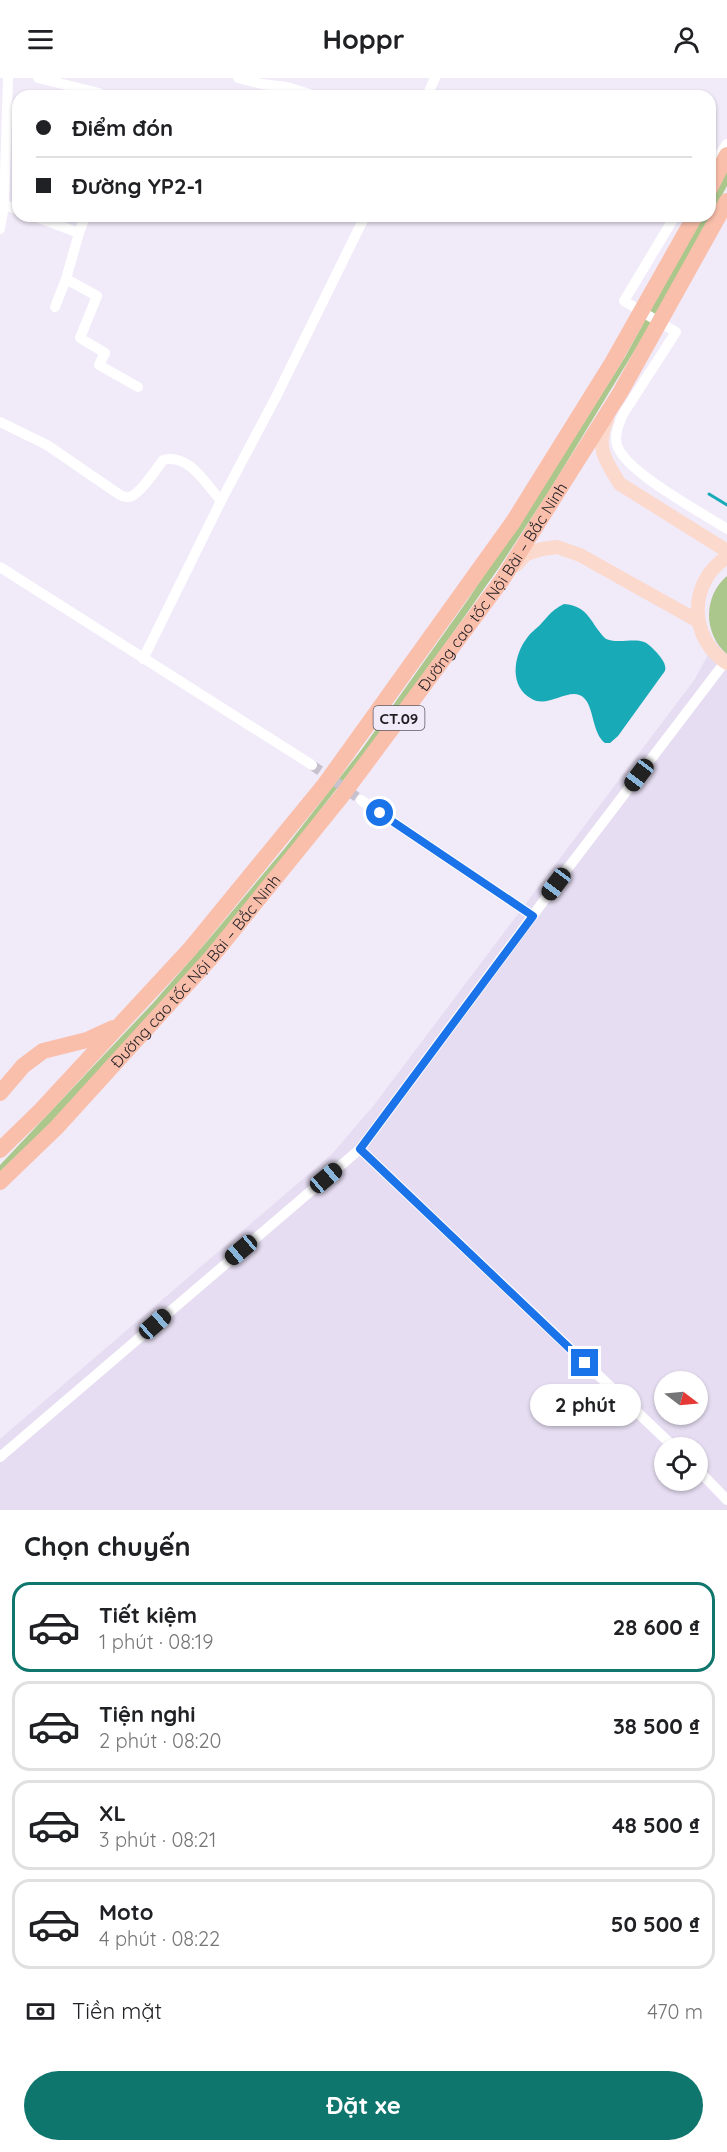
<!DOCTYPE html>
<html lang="vi">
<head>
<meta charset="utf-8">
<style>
  :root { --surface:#fff; --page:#f6f6f6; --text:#202124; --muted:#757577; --line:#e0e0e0; --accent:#0f766e }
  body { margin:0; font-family:Quicksand,sans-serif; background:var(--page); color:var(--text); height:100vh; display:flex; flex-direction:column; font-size:22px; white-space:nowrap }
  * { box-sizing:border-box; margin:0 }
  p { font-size:20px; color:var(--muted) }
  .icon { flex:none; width:33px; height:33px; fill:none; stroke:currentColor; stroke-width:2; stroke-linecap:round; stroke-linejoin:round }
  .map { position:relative; height:1432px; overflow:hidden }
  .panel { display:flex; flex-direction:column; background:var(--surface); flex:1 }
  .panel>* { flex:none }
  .hud { position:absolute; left:12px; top:12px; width:704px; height:132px; border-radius:18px; box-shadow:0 2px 4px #0004; display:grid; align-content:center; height:132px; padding:0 24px; background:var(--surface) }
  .needle { width:39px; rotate:106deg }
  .tools { position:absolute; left:654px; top:1293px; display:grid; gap:12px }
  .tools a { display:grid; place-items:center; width:54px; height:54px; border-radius:50%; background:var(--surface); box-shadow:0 2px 4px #0004; font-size:30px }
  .end { position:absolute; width:27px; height:27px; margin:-14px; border:8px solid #1a73e8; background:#fff; box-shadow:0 0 0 3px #fff }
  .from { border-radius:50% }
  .bubble { position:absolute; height:42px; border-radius:21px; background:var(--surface); box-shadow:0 2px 4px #0004; font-size:20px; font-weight:700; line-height:42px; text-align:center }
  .car { position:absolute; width:18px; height:36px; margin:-18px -9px; border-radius:8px; box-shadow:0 0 4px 2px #0007; background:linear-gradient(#222 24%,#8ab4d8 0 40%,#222 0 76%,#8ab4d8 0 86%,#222 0) }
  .hud b { display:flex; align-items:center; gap:21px; height:57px; font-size:22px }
  .hud b+b { border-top:2px solid var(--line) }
  .hud i { width:15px; height:15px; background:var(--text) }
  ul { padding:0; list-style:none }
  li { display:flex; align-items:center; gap:18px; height:90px; margin:0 12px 9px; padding:0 12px; border:3px solid var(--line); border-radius:18px }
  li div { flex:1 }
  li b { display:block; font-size:22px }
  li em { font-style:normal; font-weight:700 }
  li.current { border-color:var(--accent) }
  li>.icon { width:54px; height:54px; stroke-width:1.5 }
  h2 { padding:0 24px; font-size:27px; line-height:72px }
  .pay { display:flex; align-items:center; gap:15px; height:66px; padding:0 24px; font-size:22px }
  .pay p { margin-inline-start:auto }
  .primary-button { display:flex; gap:12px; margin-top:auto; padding:12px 24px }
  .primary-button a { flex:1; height:69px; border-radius:36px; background:var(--accent); color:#fff; font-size:24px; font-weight:700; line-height:69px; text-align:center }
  header { display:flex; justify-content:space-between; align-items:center; height:78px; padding:0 24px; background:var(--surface); font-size:27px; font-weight:700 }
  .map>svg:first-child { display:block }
  .built { fill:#e6ddf2; fill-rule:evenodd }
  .green { fill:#abc78c }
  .water { fill:#19aab8 }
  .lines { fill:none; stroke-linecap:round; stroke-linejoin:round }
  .stream { stroke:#19aab8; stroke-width:3 }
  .minor-tunnel { stroke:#c7c1ce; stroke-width:10; stroke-dasharray:10 5; stroke-linecap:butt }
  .minor { stroke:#fff; stroke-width:10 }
  .major { stroke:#fbd9cd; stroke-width:14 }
  .highway { stroke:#f9bfab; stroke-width:16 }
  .route { stroke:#1a73e8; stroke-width:8 }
  .labels { text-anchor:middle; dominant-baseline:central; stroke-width:5; stroke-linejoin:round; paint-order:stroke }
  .shield { fill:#f1eaf9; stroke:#5f5a63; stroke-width:1.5 }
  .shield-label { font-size:15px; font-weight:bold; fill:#201d23 }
  .street-label { font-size:16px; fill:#201d23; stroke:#f1eaf9 }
</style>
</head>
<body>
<header><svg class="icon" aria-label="menu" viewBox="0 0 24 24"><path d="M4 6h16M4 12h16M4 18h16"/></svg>Hoppr<svg class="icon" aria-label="person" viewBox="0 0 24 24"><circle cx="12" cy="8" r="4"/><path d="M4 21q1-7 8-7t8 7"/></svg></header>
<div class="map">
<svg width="727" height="1432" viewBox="0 0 727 1432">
  <rect width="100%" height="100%" fill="#f1eaf9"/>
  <path class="built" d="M727,541v891h-727v-71l332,-285 42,-49 321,-426zM664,1304h34v32h-34zM664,1370h34v32h-34z"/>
  <g class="green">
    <polygon points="727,92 727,108 661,229 551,410 498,491 402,627 236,840 114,979 0,1097 0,1087 153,925 209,861 285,770 362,671 467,523 580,351 625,279 702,138 710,138 710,125"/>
    <path d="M727,498v78c-24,-20 -24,-58 0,-78z"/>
  </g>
  <path class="water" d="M564,526c26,2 26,20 42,35 13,5 27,-1 38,3 6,2 21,18 21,24 1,4 0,5 -3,9l-44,61 -8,7h-5c-13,-10 -11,-36 -21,-45 -13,-13 -35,11 -52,1 -23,-12 -19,-43 -5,-61 3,-5 9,-9 13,-13 8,-9 13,-16 24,-21z"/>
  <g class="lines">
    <polyline class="stream" points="709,416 727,427"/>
    <polyline class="minor-tunnel" points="312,687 361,722"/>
    <g class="minor">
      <polyline points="38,0 99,15"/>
      <polyline points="238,0 262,6 287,9 316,18"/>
      <polyline points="427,18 435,0"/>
      <polyline points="710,90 727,66"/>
      <polyline points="0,125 18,132"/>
      <polyline points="34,138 79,155 85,138"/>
      <path d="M675,138l-51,85 52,31 -53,82c-4,10 -9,20 -6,31 8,27 84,67 110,84"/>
      <polyline points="0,151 4,127 8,0"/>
      <polyline points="79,155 66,201 97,218 80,260 105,275 99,287 138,309"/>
      <polyline points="55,229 66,201"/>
      <path d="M0,344l47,23 73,50c3,1 6,3 9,2 10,-1 28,-29 34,-37 26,-7 43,24 58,41"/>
      <polyline points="0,489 312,687"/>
      <polyline points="143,581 221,423 276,319 365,138"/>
      <polyline points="361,722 533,838"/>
      <polyline points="360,1071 675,1370"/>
      <polyline points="0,1379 360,1071 568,790 725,584"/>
      <polyline points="698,1392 727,1422"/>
    </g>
    <g class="major">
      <path d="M607,342c-12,26 -2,41 13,64l107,67"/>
      <path d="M727,479c-39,25 -39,81 0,106"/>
      <polyline points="516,487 526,476 542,471 557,469 580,477 698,543"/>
    </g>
    <g class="highway">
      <polyline points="710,110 727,77"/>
      <polyline points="0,1015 23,988 43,973 87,962 113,950"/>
      <polyline points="0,1072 41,1032 190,871 325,706 513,444 612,285 695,138"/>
      <path id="s1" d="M0,1104l56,-54 154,-169 131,-162 161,-217 118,-187 107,-192"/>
    </g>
  </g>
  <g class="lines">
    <polyline class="route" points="380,735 533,838 360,1071 585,1285"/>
  </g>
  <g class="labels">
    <rect class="shield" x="373.5" y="628" width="51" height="24" rx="4.5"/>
    <g class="shield-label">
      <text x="399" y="640">CT.09</text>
    </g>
    <g class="street-label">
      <text stroke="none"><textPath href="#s1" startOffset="774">Đường cao tốc Nội Bài – Bắc Ninh</textPath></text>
      <text stroke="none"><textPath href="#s1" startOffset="288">Đường cao tốc Nội Bài – Bắc Ninh</textPath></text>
    </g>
  </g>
</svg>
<div class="tools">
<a><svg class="needle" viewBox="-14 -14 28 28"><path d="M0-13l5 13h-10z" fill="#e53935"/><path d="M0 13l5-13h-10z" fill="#757577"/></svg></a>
<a><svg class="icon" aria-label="locate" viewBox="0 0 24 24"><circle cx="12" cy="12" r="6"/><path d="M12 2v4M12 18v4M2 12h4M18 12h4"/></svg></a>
</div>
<i class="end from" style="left:380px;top:735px"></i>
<i class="end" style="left:585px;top:1285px"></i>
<div class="bubble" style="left:530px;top:1306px;width:111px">2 phút</div>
<i class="car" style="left:639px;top:697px;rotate:217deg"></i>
<i class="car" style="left:556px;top:806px;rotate:217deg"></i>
<i class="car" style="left:326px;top:1100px;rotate:50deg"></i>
<i class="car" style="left:241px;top:1172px;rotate:230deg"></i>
<i class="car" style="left:155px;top:1246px;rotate:49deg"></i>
<div class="hud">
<b><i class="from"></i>Điểm đón</b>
<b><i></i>Đường YP2-1</b>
</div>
</div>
<section class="panel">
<h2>Chọn chuyến</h2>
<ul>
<li class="current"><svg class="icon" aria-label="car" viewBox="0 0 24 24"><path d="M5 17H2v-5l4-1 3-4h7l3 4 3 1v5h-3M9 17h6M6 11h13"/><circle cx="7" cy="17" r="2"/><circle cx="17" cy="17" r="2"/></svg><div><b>Tiết kiệm</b><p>1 phút · 08:19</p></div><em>28 600 ₫</em></li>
<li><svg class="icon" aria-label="car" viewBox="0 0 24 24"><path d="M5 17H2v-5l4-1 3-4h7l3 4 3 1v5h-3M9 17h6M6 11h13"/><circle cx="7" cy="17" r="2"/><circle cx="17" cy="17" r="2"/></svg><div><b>Tiện nghi</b><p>2 phút · 08:20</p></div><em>38 500 ₫</em></li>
<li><svg class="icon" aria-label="car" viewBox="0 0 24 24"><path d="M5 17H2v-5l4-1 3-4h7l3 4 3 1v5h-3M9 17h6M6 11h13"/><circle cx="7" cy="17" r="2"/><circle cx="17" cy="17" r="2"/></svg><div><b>XL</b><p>3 phút · 08:21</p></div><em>48 500 ₫</em></li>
<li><svg class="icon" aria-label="car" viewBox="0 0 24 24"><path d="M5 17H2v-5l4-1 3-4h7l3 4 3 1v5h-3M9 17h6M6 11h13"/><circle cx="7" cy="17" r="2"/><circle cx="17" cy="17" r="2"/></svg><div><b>Moto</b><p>4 phút · 08:22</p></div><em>50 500 ₫</em></li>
</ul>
<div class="pay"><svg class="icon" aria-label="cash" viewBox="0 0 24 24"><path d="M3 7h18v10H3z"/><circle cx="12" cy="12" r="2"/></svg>Tiền mặt<p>470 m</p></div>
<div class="primary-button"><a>Đặt xe</a></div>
</section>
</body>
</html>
